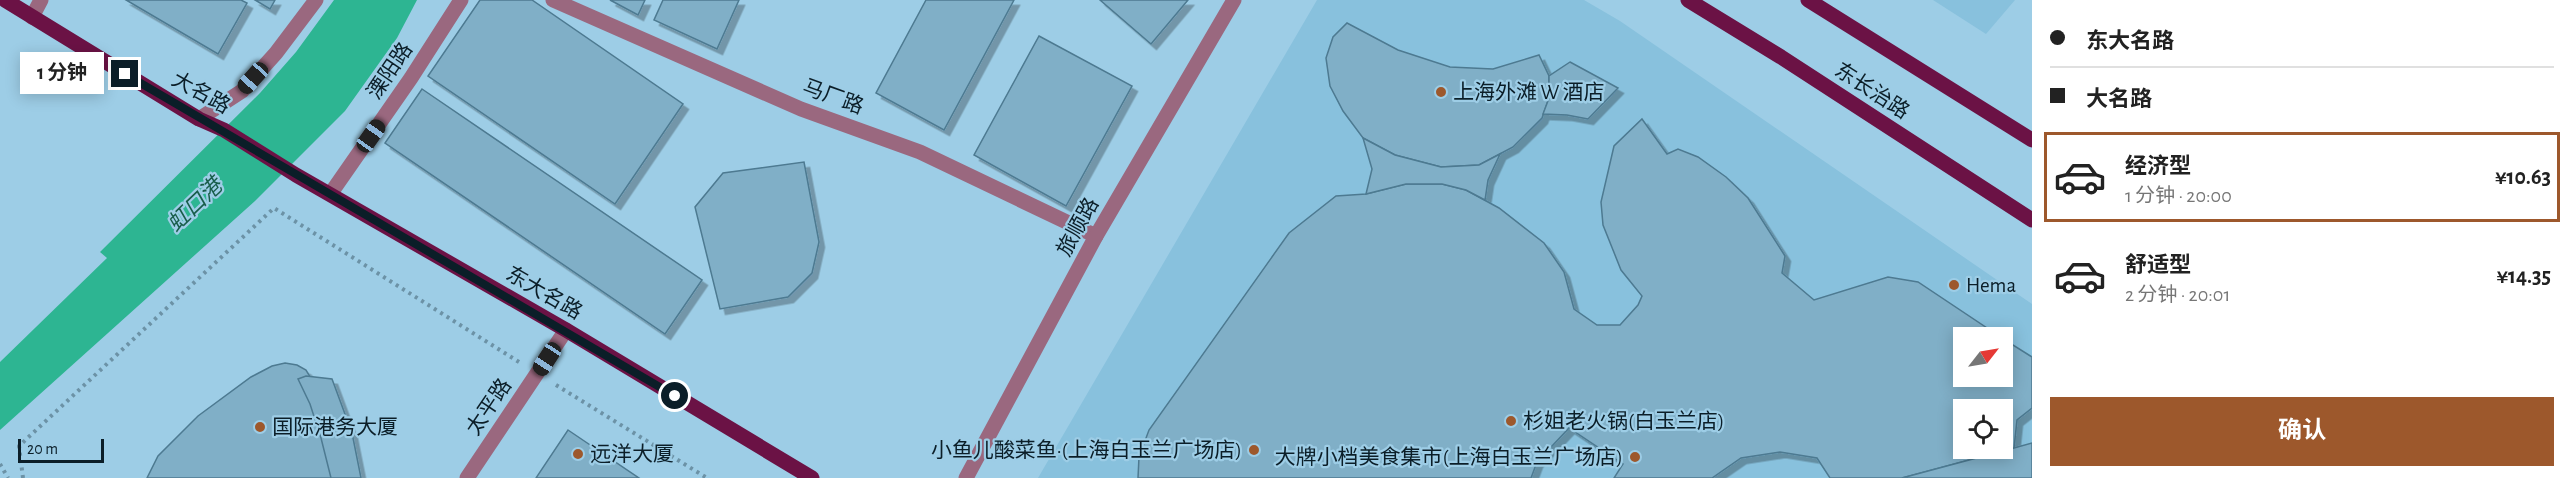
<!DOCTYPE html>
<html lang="zh">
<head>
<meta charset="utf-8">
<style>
  :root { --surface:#fff; --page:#f6f6f6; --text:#222; --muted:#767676; --line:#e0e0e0; --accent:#9d582c }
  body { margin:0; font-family:"Alegreya Sans","Noto Sans SC",sans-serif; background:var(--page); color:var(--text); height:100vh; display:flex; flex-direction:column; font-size:22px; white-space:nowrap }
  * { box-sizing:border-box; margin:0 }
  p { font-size:20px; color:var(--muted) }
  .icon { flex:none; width:33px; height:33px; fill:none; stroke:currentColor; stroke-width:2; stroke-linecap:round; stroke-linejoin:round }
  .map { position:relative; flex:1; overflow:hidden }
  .drawer { display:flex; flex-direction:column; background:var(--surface); width:540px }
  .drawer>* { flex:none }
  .guide { display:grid; align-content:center; height:132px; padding:0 18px; background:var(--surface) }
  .needle { width:39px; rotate:59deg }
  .controls { position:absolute; left:1953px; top:327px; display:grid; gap:12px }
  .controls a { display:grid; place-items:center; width:60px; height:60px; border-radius:0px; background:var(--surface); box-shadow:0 3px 15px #0003; font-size:30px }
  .scale { position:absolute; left:18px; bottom:15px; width:86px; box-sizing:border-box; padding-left:6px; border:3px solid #0b1e28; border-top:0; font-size:16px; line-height:21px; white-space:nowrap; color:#0b1e28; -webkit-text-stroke:4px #9dcde6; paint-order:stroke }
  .end { position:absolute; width:27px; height:27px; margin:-14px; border:8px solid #0b1e28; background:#fff; box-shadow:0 0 0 3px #fff }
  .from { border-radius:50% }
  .bubble { position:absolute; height:42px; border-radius:0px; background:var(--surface); box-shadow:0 3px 15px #0003; font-size:20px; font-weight:700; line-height:42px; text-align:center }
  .car { position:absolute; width:18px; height:36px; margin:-18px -9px; border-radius:8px; box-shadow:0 0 4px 2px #0007; background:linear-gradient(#222 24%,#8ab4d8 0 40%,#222 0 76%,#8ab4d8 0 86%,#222 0) }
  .guide b { display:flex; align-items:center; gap:21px; height:57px; font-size:22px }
  .guide b+b { border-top:2px solid var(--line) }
  .guide i { width:15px; height:15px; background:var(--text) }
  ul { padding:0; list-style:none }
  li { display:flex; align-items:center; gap:18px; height:90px; margin:0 12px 9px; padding:0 6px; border:3px solid transparent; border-radius:0px }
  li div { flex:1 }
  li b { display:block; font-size:22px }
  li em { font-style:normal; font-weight:700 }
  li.current { border-color:var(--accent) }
  li>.icon { width:54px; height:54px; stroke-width:1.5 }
  .button { display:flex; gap:12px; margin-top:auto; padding:12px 18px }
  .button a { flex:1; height:69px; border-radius:0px; background:var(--accent); color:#fff; font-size:24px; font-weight:700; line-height:69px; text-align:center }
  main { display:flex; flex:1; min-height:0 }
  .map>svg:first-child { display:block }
  .built { fill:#88c1dd; fill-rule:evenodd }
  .water { fill:#2db592 }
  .building { fill:#80afc7; stroke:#4d7a91; stroke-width:1.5; fill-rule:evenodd; filter:url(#shadow) }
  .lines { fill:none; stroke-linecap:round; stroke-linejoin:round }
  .path { stroke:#6c92a6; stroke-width:4; stroke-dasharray:3 4.5; stroke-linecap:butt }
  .minor { stroke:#9a687f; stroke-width:15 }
  .major { stroke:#6b1245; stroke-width:15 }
  .route { stroke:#0b1e28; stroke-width:8 }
  .poi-dot { fill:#9d582c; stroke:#9dcde6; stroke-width:2 }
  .labels { text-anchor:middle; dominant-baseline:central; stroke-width:4.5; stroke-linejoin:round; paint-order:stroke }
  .street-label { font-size:21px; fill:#0b1e28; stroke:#9dcde6 }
  .poi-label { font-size:21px; fill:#0b1e28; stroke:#9dcde6; text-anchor:start }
  .water-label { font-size:22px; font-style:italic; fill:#185d4a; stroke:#9dcde6 }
</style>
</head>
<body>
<main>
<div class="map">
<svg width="2032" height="478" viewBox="0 0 2032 478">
  <defs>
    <filter id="shadow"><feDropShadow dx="5.5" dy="5.5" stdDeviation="0" flood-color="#0004"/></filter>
  </defs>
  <rect width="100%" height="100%" fill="#9dcde6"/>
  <g class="built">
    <path d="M1317,0h267l36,21 412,283v174h-994zM1964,338h38v38h-38zM1964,410h38v38h-38z"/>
    <polygon points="1933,0 2015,0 1986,34"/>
  </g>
  <polygon class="water" points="334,0 417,0 397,38 345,111 255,201 0,430 0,362 107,258 100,252 260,93 296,52"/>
  <g class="building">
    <polygon points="126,0 241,0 247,3 218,54"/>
    <polygon points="255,0 275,0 270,9"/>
    <polygon points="480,0 532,0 683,104 615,204 428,76"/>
    <polygon points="610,0 645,0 638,15"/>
    <polygon points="663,0 739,0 717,49 654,20"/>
    <polygon points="926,0 1014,0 944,130 876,93"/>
    <polygon points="1100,0 1188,0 1151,44"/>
    <polygon points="1347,23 1398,50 1450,67 1493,69 1539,55 1549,76 1549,98 1542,118 1513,147 1479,165 1441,167 1395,155 1363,138 1343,111 1330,86 1326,58 1333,37"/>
    <polygon points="1039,36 1132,86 1066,206 974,155"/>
    <polygon points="1570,62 1618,88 1588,119 1567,115 1543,114 1549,98 1549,76"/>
    <polygon points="422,89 702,280 665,334 385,143"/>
    <path d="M1642,119l25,35 11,-5 20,8 28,20 22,21 37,58 -3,17 32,27 74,-23 30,5 84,56h-38v38h38v-38l30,19v51l-15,12 -3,28 -112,30h-72l-13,-20 -37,-6 -39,6 -29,20h-98l9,-14 -54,-36 -32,34 -6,16h-393l1,-21 10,-27 140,-197 47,-37 30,-2 40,-10h36l24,6 33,18 45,35 20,29 10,37 23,16h23l18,-20 4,-9 -21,-26 -18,-45 -2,-23 13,-56zM1964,410h38v38h-38z"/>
    <polygon points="1363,138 1395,155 1441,167 1479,165 1500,154 1488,180 1485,200 1466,190 1442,184 1406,184 1366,194 1372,169"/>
    <polygon points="804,162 819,242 812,273 788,297 720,309 695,207 723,173"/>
    <polygon points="285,363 297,365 306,370 312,380 325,406 336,437 345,478 147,478 158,456 198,416 251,377 272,366"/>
    <polygon points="306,376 332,379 352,433 361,478 331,478 321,438 310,404 298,379"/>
    <polygon points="568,430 639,478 536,478"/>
    <polygon points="2032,443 2032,478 1902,478 2014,448"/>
  </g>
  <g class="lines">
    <g class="path">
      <polyline points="556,385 707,478"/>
      <polyline points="0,464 8,478"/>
      <polyline points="23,478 19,446 274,208 519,362"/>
    </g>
    <g class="minor">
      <polyline points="553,0 801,109 920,152 1096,236"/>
      <polyline points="32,17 41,0"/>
      <polyline points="199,119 242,91 276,53 316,0"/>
      <polyline points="331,193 411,78 461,0"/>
      <polyline points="467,478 566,330"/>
      <polyline points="966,478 1096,236 1234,0"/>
    </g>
    <g class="major">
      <polyline points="5,0 199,119 224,130 296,175 566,330 812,478"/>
      <polyline points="1688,0 1781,57 2032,220"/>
      <polyline points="1808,0 2032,140"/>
    </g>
  </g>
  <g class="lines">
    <polyline class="route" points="125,74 675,396"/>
  </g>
  <g class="poi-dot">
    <circle cx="1441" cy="92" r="6"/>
    <circle cx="1954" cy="285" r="6"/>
    <circle cx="1511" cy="421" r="6"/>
    <circle cx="260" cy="427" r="6"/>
    <circle cx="1254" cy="450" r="6"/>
    <circle cx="578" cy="454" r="6"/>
    <circle cx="1635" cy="457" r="6"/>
  </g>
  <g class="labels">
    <g class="street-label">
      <text transform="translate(390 71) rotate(-56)">溧阳路</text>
      <text transform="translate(1872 91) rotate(33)">东长治路</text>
      <text transform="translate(201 93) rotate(29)">大名路</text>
      <text transform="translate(833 97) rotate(20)">马厂路</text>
      <text transform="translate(1078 227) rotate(-61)">旅顺路</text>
      <text transform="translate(544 293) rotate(30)">东大名路</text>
      <text transform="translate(489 407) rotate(-56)">太平路</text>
    </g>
    <g class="poi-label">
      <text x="1453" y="92">上海外滩 W 酒店</text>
      <text x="1966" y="285">Hema</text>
      <text x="1523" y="421">杉姐老火锅(白玉兰店)</text>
      <text x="272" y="427">国际港务大厦</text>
      <text x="1242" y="450" text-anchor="end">小鱼儿酸菜鱼·(上海白玉兰广场店)</text>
      <text x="590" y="454">远洋大厦</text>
      <text x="1623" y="457" text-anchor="end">大牌小档美食集市(上海白玉兰广场店)</text>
    </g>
    <g class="water-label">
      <text transform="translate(195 205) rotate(-44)">虹口港</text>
    </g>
  </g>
</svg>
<div class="controls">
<a><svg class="needle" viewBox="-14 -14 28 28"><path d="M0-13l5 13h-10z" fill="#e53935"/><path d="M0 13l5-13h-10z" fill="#767676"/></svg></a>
<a><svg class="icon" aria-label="locate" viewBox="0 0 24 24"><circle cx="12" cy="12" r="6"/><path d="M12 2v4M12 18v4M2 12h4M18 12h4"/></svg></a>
</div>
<div class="scale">20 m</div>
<i class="end from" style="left:675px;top:396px"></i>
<i class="end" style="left:125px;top:74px"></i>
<div class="bubble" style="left:20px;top:52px;width:84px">1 分钟</div>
<i class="car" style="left:253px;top:78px;rotate:222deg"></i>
<i class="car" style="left:371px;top:136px;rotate:35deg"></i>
<i class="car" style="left:547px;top:359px;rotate:213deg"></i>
</div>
<section class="drawer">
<div class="guide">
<b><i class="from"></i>东大名路</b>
<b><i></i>大名路</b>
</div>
<ul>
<li class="current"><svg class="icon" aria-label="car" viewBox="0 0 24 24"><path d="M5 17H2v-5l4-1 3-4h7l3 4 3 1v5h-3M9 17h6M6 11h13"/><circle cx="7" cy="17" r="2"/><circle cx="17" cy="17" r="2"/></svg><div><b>经济型</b><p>1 分钟 · 20:00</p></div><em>¥10.63</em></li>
<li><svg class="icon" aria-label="car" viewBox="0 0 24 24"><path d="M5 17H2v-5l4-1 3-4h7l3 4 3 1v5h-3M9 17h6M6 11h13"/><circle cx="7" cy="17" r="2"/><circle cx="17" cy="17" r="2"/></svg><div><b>舒适型</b><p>2 分钟 · 20:01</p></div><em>¥14.35</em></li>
</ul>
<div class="button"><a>确认</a></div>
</section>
</main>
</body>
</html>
